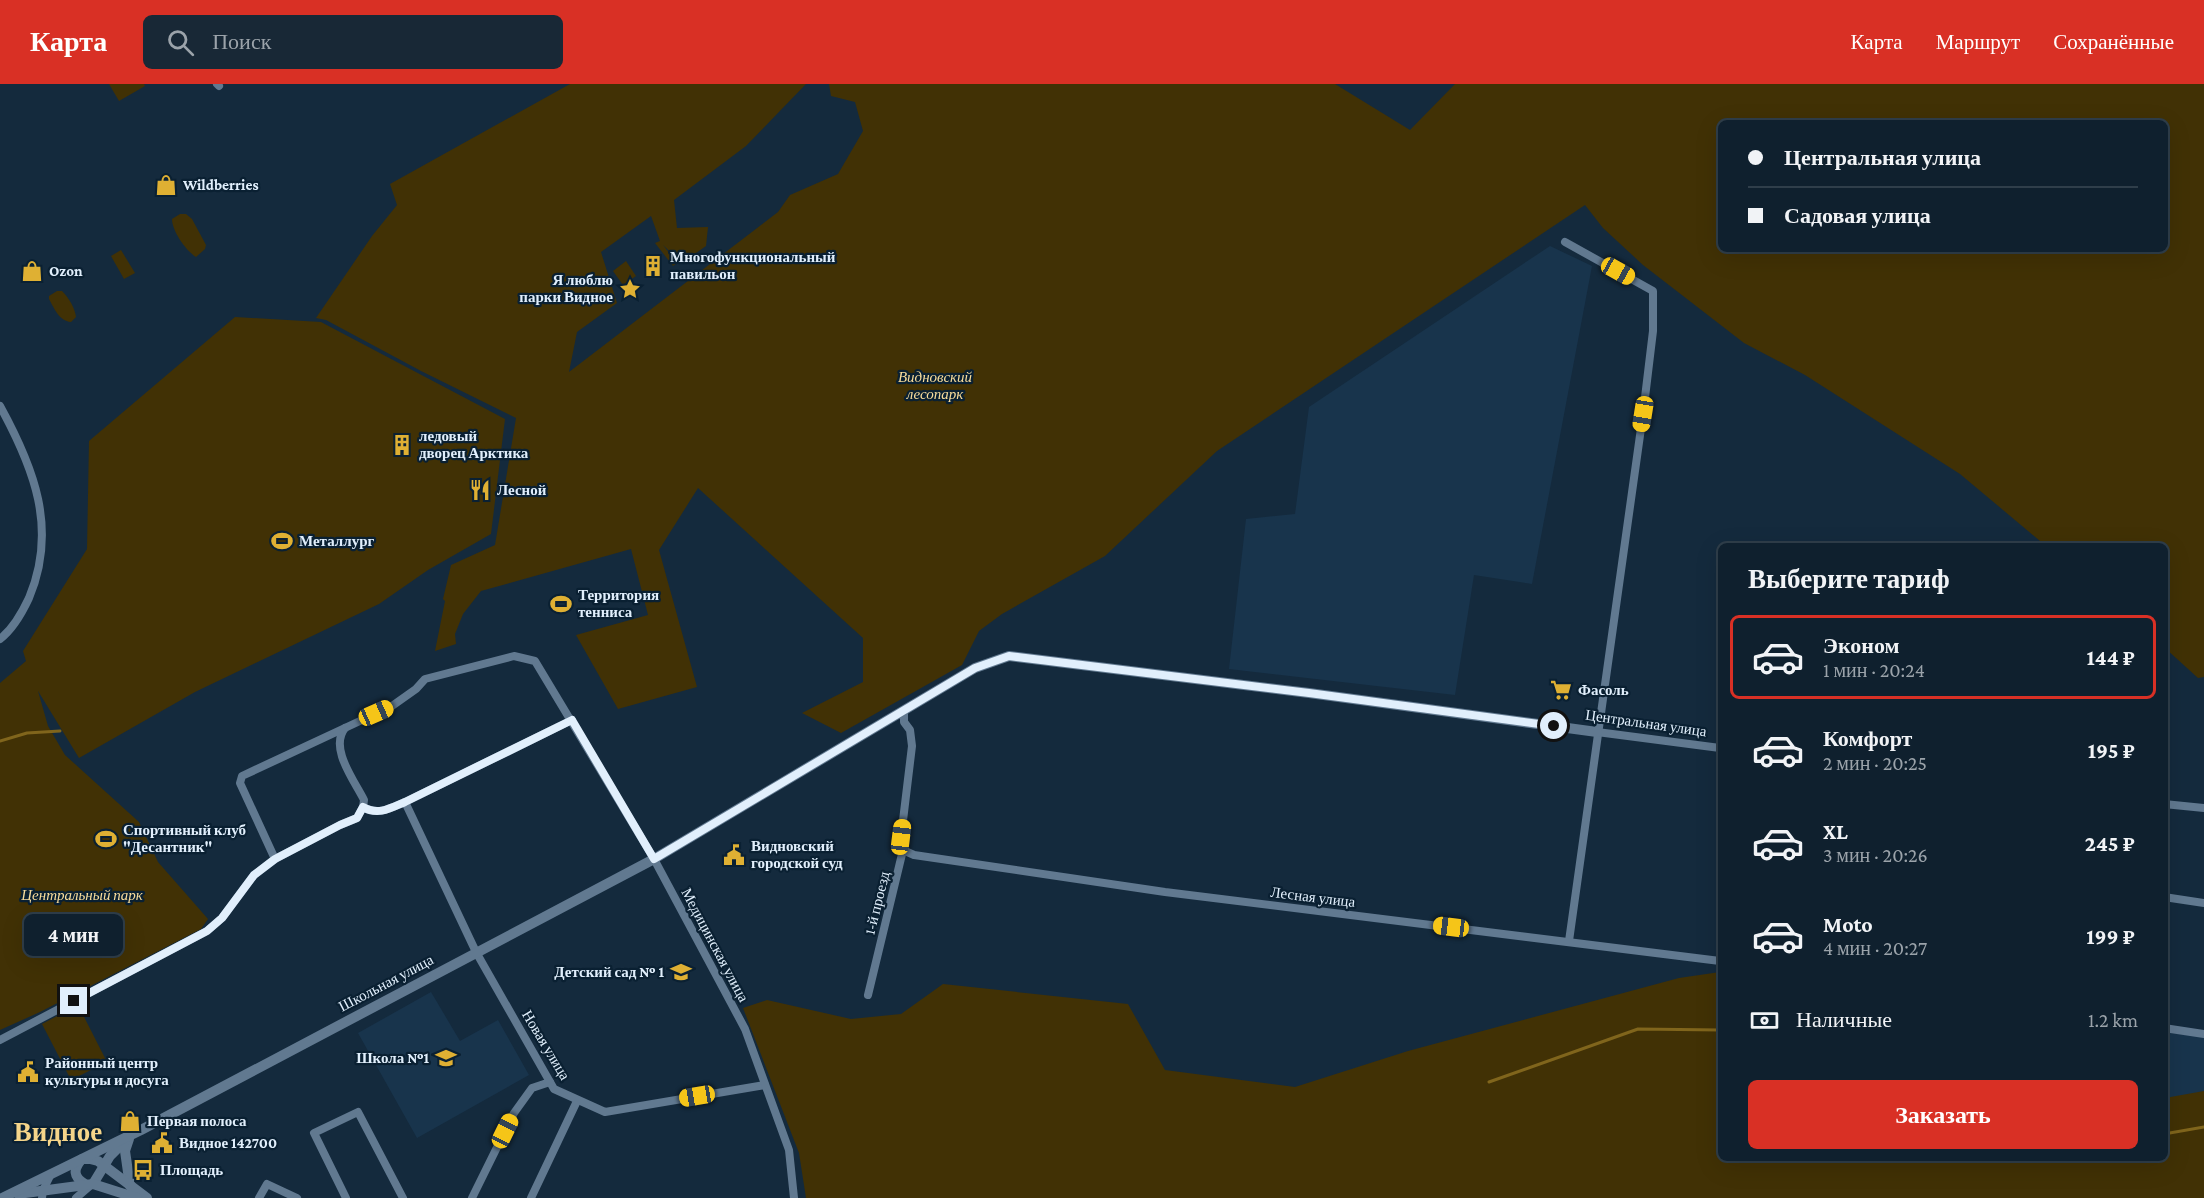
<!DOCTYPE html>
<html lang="ru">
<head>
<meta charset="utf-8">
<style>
  :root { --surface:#0f202e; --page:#182836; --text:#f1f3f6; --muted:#9ba3aa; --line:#2f3e4a; --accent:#d93025 }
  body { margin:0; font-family:"Crimson Pro",serif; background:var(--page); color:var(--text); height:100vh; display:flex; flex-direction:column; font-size:22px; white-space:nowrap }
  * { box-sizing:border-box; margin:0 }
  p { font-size:20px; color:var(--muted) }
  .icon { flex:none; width:33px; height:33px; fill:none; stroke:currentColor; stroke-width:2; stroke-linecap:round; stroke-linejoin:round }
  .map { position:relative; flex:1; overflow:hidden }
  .sheet { position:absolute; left:1718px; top:459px; width:450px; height:618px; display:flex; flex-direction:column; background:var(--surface); border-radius:9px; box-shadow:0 6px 24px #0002,0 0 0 2px var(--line) }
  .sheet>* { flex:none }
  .banner { position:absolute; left:1718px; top:36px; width:450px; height:132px; border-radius:9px; box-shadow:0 6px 24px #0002,0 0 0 2px var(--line); display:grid; align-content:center; height:132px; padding:0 30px; background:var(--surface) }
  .end { position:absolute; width:27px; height:27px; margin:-14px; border:8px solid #e1effc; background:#111; box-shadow:0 0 0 3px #111 }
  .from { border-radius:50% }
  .bubble { position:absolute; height:42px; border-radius:9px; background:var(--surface); box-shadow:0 6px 24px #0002,0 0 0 2px var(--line); font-size:20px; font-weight:700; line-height:42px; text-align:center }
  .car { position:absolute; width:18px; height:36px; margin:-18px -9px; border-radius:8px; box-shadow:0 0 4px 2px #0007; background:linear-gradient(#f5c518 24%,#345 0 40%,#f5c518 0 76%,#345 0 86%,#f5c518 0) }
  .banner b { display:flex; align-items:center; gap:21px; height:57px; font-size:22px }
  .banner b+b { border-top:2px solid var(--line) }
  .banner i { width:15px; height:15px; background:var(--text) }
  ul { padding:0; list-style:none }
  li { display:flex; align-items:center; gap:18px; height:84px; margin:0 12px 9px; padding:0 18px; border:3px solid transparent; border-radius:9px }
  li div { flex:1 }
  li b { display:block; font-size:22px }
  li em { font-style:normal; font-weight:700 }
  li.on { border-color:var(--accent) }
  li>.icon { width:54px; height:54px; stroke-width:1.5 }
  h2 { padding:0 30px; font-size:27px; line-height:72px }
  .pay { display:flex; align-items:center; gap:15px; height:66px; padding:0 30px; font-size:22px }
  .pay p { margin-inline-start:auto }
  .cta { display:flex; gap:12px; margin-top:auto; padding:12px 30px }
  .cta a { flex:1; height:69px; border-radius:9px; background:var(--accent); color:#fff; font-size:24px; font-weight:700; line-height:69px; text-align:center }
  header { display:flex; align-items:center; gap:36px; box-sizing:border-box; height:84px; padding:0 30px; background:var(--accent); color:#fff }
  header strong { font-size:28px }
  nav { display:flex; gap:33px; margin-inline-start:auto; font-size:21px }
  .search { width:420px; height:54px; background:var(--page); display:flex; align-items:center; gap:15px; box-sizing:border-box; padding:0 21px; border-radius:9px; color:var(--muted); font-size:22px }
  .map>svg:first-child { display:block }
  .built { fill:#18344c }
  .green { fill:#413105; fill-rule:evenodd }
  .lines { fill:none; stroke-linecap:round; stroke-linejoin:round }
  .stream { stroke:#80651c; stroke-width:3 }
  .minor { stroke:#617990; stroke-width:8 }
  .tertiary { stroke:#617990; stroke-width:10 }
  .route { stroke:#e1effc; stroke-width:8 }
  .labels { text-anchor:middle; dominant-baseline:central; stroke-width:4.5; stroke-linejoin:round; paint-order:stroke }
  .poi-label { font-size:15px; font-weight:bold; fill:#e1effc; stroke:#0a2032; text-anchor:start }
  .park-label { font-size:15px; font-style:italic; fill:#f8dc9b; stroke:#0a2032 }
  .street-label { font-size:15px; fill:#e1effc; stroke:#0a2032 }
  .town-label { font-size:27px; font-weight:bold; fill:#f5d58a; stroke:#0a2032 }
</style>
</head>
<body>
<header>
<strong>Карта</strong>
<div class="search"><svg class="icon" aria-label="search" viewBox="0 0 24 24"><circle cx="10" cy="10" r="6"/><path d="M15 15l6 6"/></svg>Поиск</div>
<nav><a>Карта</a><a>Маршрут</a><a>Сохранённые</a></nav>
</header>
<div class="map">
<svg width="2204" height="1114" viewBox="0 0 2204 1114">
  <rect width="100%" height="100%" fill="#142a3d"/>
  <g class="built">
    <polygon points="1550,162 1592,182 1532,500 1474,491 1455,611 1229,585 1246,435 1295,430 1309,323"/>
    <polygon points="431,908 460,957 498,936 529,991 417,1054 358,949"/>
    <polygon points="2164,948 2204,953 2204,1016 2165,1025"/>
  </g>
  <g class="green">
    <polygon points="109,0 144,0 145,2 119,17"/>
    <path d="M570,0h236l-60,62 -72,54 3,28 31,-1 -2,19 -24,17 -19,-18 14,18 -4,3 -18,-23 5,-2 -9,-25 -50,36 16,51 -40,29 -8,40 209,-160 12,-17 48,-21 25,-43 -8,-29 -24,-6 -2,-12h506l75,46 45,-46h749v593l-6,1 -33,-30 -1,-102h-118l-86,-72 -155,-99 -61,-32 -101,-78 -40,-37 -18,-23 -368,246 -112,105 -103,58 -23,17 -17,34 -121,68 -39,-20 61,-31v-44l-165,-150 -39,62 38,137 -79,22 -42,-74 72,-20 -17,-66 -150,42 -18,23 -8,20 1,10 -21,7 10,-50 -2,-2 8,-34 44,-20 21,-127 -95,-47 -95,-51 -10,-2 56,-82 25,-31 -7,-21zM1720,39h444v126h-444z"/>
    <path d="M180,130h6l6,5 14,26 -1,4 -9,8c-10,-6 -24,-26 -24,-38z"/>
    <polygon points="121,166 135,189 124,195 111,172"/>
    <polygon points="626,177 636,192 623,201 613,187"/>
    <path d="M57,207h5c7,7 13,17 14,26l-5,5c-12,-1 -17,-14 -22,-23v-3z"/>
    <polygon points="235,233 321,238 505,335 491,450 428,486 379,520 195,608 79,674 38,607 48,642 65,671 139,738 158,778 208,835 201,845 40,928 0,946 0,599 26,577 23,567 87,465 89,357"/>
    <polygon points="1720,888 1720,1074 2164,1074 2165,1014 2204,1007 2204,1114 806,1114 799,1069 743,924 767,916 851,935 901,930 943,900 1128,920 1165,986 1295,1003 1408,967 1679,894"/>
    <polygon points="78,921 107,978 71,996 42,940"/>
  </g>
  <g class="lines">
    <g class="stream">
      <polyline points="0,657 27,649 60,647"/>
      <polyline points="1489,998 1638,945 1720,946"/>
      <polyline points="2164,1050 2204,1043"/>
    </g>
    <g class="minor">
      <polyline points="217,0 219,2"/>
      <polyline points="1565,158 1653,207 1653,247 1643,330 1569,857"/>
      <path d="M0,322c34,62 58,123 29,192 -7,15 -16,31 -29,41"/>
      <path d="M345,644c-16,20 9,52 19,72l-1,7"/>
      <polyline points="1597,648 1720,664"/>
      <polyline points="405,718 476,868 554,1005 605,1028 765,1001"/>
      <polyline points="2164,720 2204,724"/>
      <polyline points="903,766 914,771 1165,808 1720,877"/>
      <polyline points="275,775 240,699 242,692 392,622 416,605 425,595 514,572 535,577 654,775 745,945 789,1066 794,1114"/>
      <polyline points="2164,813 2204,819"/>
      <polyline points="868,911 903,766 901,753 912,662 910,646 904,638 904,627"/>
      <polyline points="2164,944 2204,950"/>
      <path d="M0,956l207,-109 15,-13 32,-43 21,-16 65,-34 17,-7 6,-11c15,9 27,1 42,-5l167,-82"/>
      <polyline points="42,1114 43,1106 51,1090"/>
      <polyline points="76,1114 91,1101"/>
      <polyline points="259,1114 267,1100 297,1114"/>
      <polyline points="346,1114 314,1049 358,1028 403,1114"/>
      <polyline points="472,1114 514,1029 532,1004 550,998"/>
      <polyline points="531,1114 577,1017"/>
    </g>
    <g class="tertiary">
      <polyline points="129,1055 125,1067 130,1102"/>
      <path d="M85,1100c-12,-7 -12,-15 -3,-25h8l8,2 49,37"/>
      <polyline points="93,1100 110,1072 125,1057"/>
      <polyline points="18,1110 93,1100 137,1114"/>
      <polyline points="2,1114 141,1046 654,775 975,584 1009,572 1309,609 1597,648"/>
    </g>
  </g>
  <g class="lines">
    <path class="route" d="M74,917l133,-70 15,-13 32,-43 21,-16 65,-34 17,-7 6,-11c15,9 28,1 42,-5l167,-82 82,139 321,-191 34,-12 300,37 245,33"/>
  </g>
  <defs>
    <symbol id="shop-bare" viewBox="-9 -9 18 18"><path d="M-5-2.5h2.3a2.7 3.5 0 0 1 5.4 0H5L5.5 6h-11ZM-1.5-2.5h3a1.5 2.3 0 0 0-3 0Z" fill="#dfb033" stroke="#0a2032" stroke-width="2.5" paint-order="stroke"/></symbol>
    <symbol id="building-bare" viewBox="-9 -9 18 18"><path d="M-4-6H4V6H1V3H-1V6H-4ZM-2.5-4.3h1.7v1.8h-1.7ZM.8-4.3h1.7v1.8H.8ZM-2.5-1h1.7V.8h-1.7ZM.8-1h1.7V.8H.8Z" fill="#dfb033" stroke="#0a2032" stroke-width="2.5" paint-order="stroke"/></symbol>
    <symbol id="sight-bare" viewBox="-9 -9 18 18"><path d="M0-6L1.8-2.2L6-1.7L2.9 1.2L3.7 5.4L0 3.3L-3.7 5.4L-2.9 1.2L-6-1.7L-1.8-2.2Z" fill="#dfb033" stroke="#0a2032" stroke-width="2.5" paint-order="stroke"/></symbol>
    <symbol id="restaurant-bare" viewBox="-9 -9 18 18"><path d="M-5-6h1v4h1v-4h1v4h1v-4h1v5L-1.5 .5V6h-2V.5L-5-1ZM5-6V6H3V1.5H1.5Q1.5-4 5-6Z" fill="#dfb033" stroke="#0a2032" stroke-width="2.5" paint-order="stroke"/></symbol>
    <symbol id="stadium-bare" viewBox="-9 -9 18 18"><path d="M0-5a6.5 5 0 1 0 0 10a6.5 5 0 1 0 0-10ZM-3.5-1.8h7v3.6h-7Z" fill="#dfb033" stroke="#0a2032" stroke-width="2.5" paint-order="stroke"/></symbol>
    <symbol id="supermarket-bare" viewBox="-9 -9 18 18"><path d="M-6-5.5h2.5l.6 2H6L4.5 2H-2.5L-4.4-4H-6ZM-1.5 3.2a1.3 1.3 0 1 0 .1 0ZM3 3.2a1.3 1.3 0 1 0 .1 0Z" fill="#dfb033" stroke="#0a2032" stroke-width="2.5" paint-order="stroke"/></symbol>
    <symbol id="civic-bare" viewBox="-9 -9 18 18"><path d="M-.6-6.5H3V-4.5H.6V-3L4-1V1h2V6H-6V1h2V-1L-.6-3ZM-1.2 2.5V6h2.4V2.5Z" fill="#dfb033" stroke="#0a2032" stroke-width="2.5" paint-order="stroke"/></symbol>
    <symbol id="school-bare" viewBox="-9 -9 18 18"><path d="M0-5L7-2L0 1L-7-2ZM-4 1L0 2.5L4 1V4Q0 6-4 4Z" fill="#dfb033" stroke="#0a2032" stroke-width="2.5" paint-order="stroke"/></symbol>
    <symbol id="bus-bare" viewBox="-9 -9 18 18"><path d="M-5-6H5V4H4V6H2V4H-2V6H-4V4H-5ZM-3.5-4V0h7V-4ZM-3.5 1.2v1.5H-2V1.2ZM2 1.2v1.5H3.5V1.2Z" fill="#dfb033" stroke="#0a2032" stroke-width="2.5" paint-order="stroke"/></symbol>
  </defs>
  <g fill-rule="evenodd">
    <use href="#shop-bare" x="151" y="86" width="30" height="30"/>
    <use href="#building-bare" x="638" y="167" width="30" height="30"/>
    <use href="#shop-bare" x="17" y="172" width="30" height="30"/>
    <use href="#sight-bare" x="615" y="190" width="30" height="30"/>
    <use href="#building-bare" x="387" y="346" width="30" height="30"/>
    <use href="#restaurant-bare" x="465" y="391" width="30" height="30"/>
    <use href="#stadium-bare" x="267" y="442" width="30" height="30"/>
    <use href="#stadium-bare" x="546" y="505" width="30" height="30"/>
    <use href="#supermarket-bare" x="1546" y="591" width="30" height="30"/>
    <use href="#stadium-bare" x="91" y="740" width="30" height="30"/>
    <use href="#civic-bare" x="719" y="756" width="30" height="30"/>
    <use href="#school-bare" x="666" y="873" width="30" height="30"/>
    <use href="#school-bare" x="431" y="959" width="30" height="30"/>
    <use href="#civic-bare" x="13" y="973" width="30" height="30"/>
    <use href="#shop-bare" x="115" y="1022" width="30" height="30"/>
    <use href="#civic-bare" x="147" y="1044" width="30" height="30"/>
    <use href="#bus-bare" x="128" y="1071" width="30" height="30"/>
  </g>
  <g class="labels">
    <g class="poi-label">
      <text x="183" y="101">Wildberries</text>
      <text x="670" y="173">Многофункциональный<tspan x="670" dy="17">павильон</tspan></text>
      <text x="49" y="187">Ozon</text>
      <text x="613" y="196" text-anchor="end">Я люблю<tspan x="613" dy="17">парки Видное</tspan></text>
      <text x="419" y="352">ледовый<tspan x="419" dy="17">дворец Арктика</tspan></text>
      <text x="497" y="406">Лесной</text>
      <text x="299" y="457">Металлург</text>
      <text x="578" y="511">Территория<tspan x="578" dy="17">тенниса</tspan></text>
      <text x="1578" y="606">Фасоль</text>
      <text x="123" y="746">Спортивный клуб<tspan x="123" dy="17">"Десантник"</tspan></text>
      <text x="751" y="762">Видновский<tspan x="751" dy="17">городской суд</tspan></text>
      <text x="664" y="888" text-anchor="end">Детский сад № 1</text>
      <text x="429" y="974" text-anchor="end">Школа №1</text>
      <text x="45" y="979">Районный центр<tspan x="45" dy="17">культуры и досуга</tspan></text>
      <text x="147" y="1037">Первая полоса</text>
      <text x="179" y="1059">Видное 142700</text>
      <text x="160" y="1086">Площадь</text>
    </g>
    <g class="park-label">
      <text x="935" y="293">Видновский<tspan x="935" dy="17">лесопарк</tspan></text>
      <text x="82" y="811">Центральный парк</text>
    </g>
    <g class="street-label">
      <text transform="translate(1646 639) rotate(8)">Центральная улица</text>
      <text transform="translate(1313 813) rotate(7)">Лесная улица</text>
      <text transform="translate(877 819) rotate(-76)">1-й проезд</text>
      <text transform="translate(715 861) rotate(62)">Медицинская улица</text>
      <text transform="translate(386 899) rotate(-28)">Школьная улица</text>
      <text transform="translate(546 961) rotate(59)">Новая улица</text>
    </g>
    <g class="town-label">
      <text x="58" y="1048">Видное</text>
    </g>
  </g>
</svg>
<i class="end from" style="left:1554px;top:642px"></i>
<i class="end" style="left:74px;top:917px"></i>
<div class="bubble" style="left:24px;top:830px;width:99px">4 мин</div>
<i class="car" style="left:1618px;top:187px;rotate:119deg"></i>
<i class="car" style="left:1643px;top:330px;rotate:189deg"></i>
<i class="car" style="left:376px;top:629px;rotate:66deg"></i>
<i class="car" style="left:901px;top:753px;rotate:7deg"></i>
<i class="car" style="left:1451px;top:843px;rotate:277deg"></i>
<i class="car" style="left:697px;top:1012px;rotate:260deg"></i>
<i class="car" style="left:505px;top:1047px;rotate:26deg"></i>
<div class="banner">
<b><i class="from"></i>Центральная улица</b>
<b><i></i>Садовая улица</b>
</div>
<section class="sheet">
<h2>Выберите тариф</h2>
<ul>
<li class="on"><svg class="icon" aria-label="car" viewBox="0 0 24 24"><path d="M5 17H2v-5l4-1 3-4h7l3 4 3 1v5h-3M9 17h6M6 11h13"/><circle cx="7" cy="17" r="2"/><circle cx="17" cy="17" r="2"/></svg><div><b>Эконом</b><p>1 мин · 20:24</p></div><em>144 ₽</em></li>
<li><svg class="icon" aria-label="car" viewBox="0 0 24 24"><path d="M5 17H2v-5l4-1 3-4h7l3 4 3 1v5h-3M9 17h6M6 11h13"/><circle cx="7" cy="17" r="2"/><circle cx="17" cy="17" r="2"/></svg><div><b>Комфорт</b><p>2 мин · 20:25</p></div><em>195 ₽</em></li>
<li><svg class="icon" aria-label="car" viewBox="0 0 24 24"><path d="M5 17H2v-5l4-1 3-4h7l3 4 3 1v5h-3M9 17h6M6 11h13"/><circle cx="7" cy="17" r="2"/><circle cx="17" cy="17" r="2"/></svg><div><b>XL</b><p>3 мин · 20:26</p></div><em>245 ₽</em></li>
<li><svg class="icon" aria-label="car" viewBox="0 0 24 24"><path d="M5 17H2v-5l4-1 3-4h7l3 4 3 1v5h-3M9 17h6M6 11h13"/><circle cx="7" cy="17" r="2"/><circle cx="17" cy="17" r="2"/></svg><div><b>Moto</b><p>4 мин · 20:27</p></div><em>199 ₽</em></li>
</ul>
<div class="pay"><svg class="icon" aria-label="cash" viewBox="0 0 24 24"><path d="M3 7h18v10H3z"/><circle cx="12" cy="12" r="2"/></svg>Наличные<p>1.2 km</p></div>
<div class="cta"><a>Заказать</a></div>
</section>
</div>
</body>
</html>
